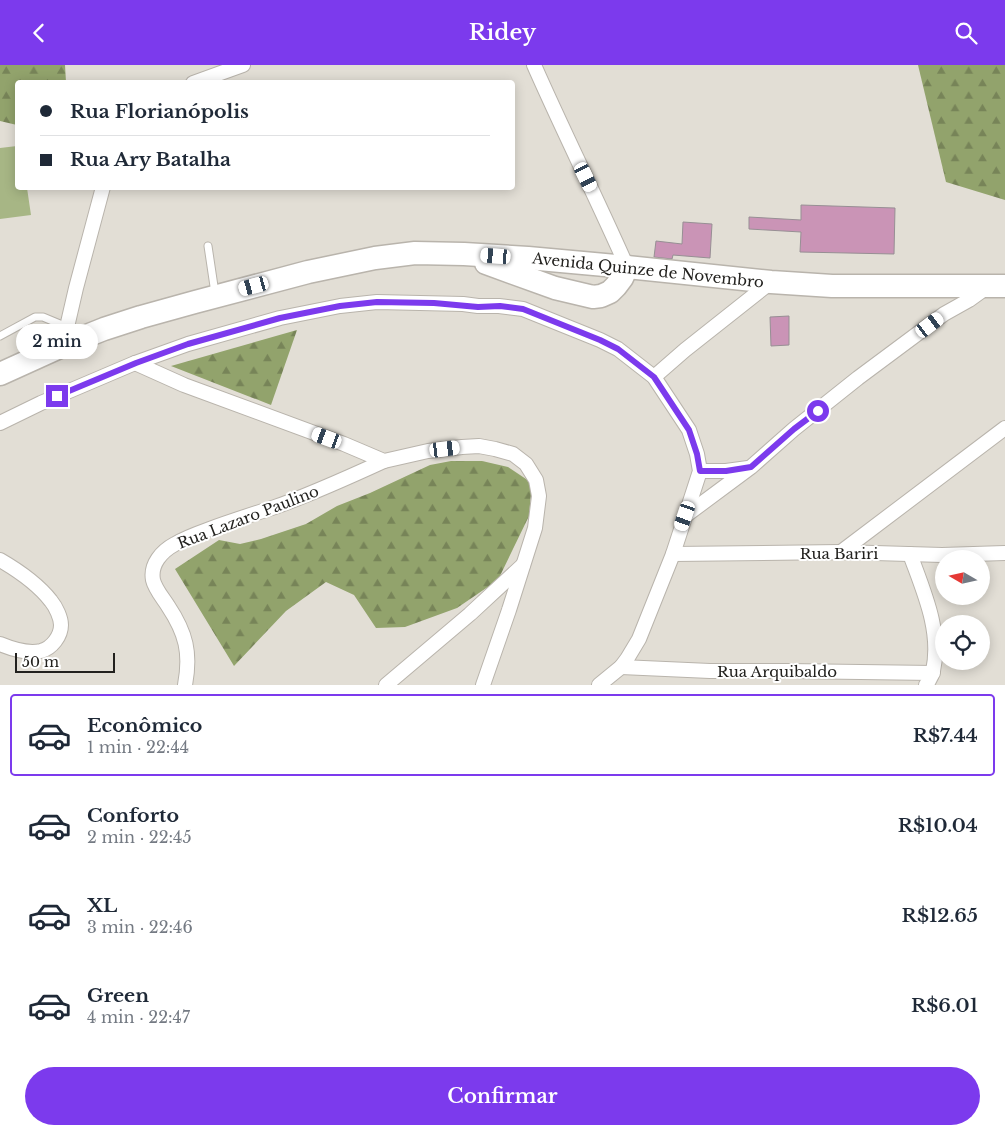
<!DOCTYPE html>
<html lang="pt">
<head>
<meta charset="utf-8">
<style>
  :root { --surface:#fff; --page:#f2f2f3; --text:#1f2937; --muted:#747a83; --line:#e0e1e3; --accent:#7c3aed }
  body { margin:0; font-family:"Libre Baskerville",serif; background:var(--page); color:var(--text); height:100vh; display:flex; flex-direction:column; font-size:19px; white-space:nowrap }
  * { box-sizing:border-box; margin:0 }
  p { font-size:16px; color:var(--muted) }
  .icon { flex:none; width:28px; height:28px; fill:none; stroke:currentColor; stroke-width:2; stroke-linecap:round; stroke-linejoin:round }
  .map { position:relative; height:620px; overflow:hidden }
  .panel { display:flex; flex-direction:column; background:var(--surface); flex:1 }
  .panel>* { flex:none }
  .hud { position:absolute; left:15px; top:15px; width:500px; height:110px; border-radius:5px; box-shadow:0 2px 12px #0003; display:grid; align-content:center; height:110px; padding:0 25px; background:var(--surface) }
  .needle { width:32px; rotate:279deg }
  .fabs { position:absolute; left:935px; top:485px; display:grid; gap:10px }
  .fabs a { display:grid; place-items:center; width:55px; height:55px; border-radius:50%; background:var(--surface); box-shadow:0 2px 12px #0003; font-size:25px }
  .scale { position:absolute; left:15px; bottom:12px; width:100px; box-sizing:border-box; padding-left:5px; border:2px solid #22211e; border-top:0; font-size:14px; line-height:18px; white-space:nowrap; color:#22211e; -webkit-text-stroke:4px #fff; paint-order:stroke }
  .end { position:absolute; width:22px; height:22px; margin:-11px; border:6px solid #7c3aed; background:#fff; box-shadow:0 0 0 2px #fff }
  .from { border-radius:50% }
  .bubble { position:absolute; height:35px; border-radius:18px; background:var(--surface); box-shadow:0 2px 12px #0003; font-size:16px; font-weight:600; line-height:35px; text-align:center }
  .car { position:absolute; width:15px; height:30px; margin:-15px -8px; border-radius:6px; box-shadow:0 0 4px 1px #0007; background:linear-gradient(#fff 24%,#345 0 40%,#fff 0 76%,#345 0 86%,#fff 0) }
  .hud b { display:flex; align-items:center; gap:18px; height:48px; font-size:19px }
  .hud b+b { border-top:1px solid var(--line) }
  .hud i { width:12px; height:12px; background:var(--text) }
  ul { padding:9px 0 0; list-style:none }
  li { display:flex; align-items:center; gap:15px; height:82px; margin:0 10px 8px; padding:0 15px; border:2px solid transparent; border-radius:5px }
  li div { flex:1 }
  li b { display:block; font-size:19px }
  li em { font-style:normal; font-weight:600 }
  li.active { border-color:var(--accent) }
  li>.icon { width:45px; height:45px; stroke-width:1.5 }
  .button { display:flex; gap:10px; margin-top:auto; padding:10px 25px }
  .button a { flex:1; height:58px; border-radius:30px; background:var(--accent); color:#fff; font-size:20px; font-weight:600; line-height:58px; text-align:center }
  header { display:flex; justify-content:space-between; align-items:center; height:65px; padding:0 25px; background:var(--accent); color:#fff; font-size:22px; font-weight:600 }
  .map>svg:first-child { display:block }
  .green { fill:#a7b685 }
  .forest { fill:url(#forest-firs) }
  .building { fill:#ca94b6; stroke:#978f94 }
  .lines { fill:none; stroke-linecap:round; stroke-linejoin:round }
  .lane-casing { stroke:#b9b4ac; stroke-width:9 }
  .street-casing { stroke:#b9b4ac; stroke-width:16 }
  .primary-casing { stroke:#b9b4ac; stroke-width:25 }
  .lane { stroke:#fff; stroke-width:7 }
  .street { stroke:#fff; stroke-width:14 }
  .primary { stroke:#fff; stroke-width:22 }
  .route { stroke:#7c3aed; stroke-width:6 }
  .labels { text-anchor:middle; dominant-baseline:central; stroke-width:4; stroke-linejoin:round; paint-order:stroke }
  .street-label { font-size:15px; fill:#22211e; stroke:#fff }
</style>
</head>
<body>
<header><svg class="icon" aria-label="back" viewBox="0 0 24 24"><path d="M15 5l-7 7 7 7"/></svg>Ridey<svg class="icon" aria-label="search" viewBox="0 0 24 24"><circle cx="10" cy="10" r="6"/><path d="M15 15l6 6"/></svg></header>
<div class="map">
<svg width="1005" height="620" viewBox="0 0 1005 620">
  <defs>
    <pattern id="forest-firs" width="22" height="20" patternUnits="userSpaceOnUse" patternTransform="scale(1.25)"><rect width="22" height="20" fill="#92a36c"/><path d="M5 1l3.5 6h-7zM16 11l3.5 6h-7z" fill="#778458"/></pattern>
  </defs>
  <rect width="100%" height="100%" fill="#e2ded5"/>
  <polygon class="green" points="17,81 18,122 27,123 31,150 0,154 0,83"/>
  <g class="forest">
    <polygon points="0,0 65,0 66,17 18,18 17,60 0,56"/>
    <polygon points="918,0 1005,0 1005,135 946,117"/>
    <polygon points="297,265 271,340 171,301"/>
    <polygon points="451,396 482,396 508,402 532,418 529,451 498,515 457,543 405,562 376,563 354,530 326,517 286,546 234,601 175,504 219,475 240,479 261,474 306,459 337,441 370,428 430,400"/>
  </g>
  <g class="building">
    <polygon points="801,140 895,143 894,189 800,187 801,167 749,164 749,152 801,155"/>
    <polygon points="683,157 712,159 710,193 673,190 672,194 654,192 656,176 682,179"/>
    <polygon points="789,251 789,280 771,281 770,252"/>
  </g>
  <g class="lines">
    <defs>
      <g id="lane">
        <polyline points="208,181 215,228"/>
        <polyline points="0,271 35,252 43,252 67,262"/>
      </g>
      <g id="street">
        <path d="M534,0c30,68 63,134 93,202"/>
        <polyline points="193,18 243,0"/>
        <polyline points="64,280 67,262 76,223 103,122"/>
        <polyline points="135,298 184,320 344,379 384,396 428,386 462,382 479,381 495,384 513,389 526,399 536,415 539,431 535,463 509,545 483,620"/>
        <polyline points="654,312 685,285 771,217"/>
        <polyline points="0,358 41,338 135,298 188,279 280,253 340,241 377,237 463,239 478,241 499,241 523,244 600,275 618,284 654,312 689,365 697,389 700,406 673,489 639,574 627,594 621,602 599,620"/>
        <polyline points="700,406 726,406 748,403"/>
        <polyline points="685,451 751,402 794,364 858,313 944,249 969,235 987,222"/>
        <polyline points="841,487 1005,363"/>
        <polyline points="673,489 841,487 942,490 1005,488"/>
        <path d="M910,489c13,36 32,77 23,117 -1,5 -4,10 -7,14"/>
        <path d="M0,495c19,11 37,23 51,41 5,6 10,17 10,24 0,11 -9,23 -20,26 -13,3 -29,-2 -41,-7"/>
        <polyline points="621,602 710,606 788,606 933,608"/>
        <path d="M185,620c6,-32 1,-52 -17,-79 -5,-8 -13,-17 -15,-26 -3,-16 9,-29 22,-36 10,-6 21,-10 32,-14 21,-8 43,-15 65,-22 38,-13 75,-30 112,-47"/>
        <polyline points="386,620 470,549 523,500"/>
      </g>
      <g id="primary">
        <polyline points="486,198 555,223 593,232 601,231 610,227 616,221 622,213 627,202"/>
        <polyline points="0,309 64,280 104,264 141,252 195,237 308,207 375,193 415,188 464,189 528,193 627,202 771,217 832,221 1005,221"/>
      </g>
    </defs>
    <use href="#lane" class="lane-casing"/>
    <use href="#street" class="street-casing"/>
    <use href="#primary" class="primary-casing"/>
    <use href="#lane" class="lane"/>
    <use href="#street" class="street"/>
    <use href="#primary" class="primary"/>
  </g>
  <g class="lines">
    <polyline class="route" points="57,331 136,298 188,279 280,253 340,241 377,237 434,238 478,242 500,241 523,244 600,275 618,284 654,312 689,365 697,389 700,406 726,406 751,402 794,364 818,346"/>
  </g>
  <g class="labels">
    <g class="street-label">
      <text transform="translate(648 205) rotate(6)">Avenida Quinze de Novembro</text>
      <text transform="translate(248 452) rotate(-21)">Rua Lazaro Paulino</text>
      <text x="839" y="488">Rua Bariri</text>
      <text x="777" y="606">Rua Arquibaldo</text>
    </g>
  </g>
</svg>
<div class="fabs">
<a><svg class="needle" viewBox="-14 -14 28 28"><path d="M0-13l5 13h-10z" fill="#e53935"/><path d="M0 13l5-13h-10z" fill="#747a83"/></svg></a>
<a><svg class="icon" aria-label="locate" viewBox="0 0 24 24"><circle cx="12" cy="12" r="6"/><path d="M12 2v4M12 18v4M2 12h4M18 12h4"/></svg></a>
</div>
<div class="scale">50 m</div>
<i class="end from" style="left:818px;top:346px"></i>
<i class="end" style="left:57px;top:331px"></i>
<div class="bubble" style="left:16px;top:259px;width:82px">2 min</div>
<i class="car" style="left:586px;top:112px;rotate:154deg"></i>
<i class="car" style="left:496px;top:191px;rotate:274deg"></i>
<i class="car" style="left:254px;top:221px;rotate:255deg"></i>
<i class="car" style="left:930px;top:260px;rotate:53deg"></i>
<i class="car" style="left:327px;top:373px;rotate:290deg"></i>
<i class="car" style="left:445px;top:384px;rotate:83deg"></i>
<i class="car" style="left:685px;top:451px;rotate:199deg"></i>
<div class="hud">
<b><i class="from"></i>Rua Florianópolis</b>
<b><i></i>Rua Ary Batalha</b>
</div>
</div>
<section class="panel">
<ul>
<li class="active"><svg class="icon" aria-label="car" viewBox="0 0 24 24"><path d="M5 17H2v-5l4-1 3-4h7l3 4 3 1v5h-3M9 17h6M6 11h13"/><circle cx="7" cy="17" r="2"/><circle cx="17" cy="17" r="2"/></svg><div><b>Econômico</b><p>1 min · 22:44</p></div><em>R$7.44</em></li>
<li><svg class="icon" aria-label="car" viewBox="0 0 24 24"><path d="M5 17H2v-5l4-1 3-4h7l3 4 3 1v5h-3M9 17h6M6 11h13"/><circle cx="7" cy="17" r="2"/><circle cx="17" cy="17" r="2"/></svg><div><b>Conforto</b><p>2 min · 22:45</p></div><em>R$10.04</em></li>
<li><svg class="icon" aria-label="car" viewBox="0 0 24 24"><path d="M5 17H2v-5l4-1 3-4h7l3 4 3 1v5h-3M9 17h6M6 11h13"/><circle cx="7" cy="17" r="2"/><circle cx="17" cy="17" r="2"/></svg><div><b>XL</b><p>3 min · 22:46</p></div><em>R$12.65</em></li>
<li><svg class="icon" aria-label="car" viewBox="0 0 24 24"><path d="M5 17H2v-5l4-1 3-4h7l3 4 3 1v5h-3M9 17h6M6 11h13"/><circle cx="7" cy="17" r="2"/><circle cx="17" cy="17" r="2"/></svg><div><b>Green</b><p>4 min · 22:47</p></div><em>R$6.01</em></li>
</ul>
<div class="button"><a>Confirmar</a></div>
</section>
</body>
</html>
